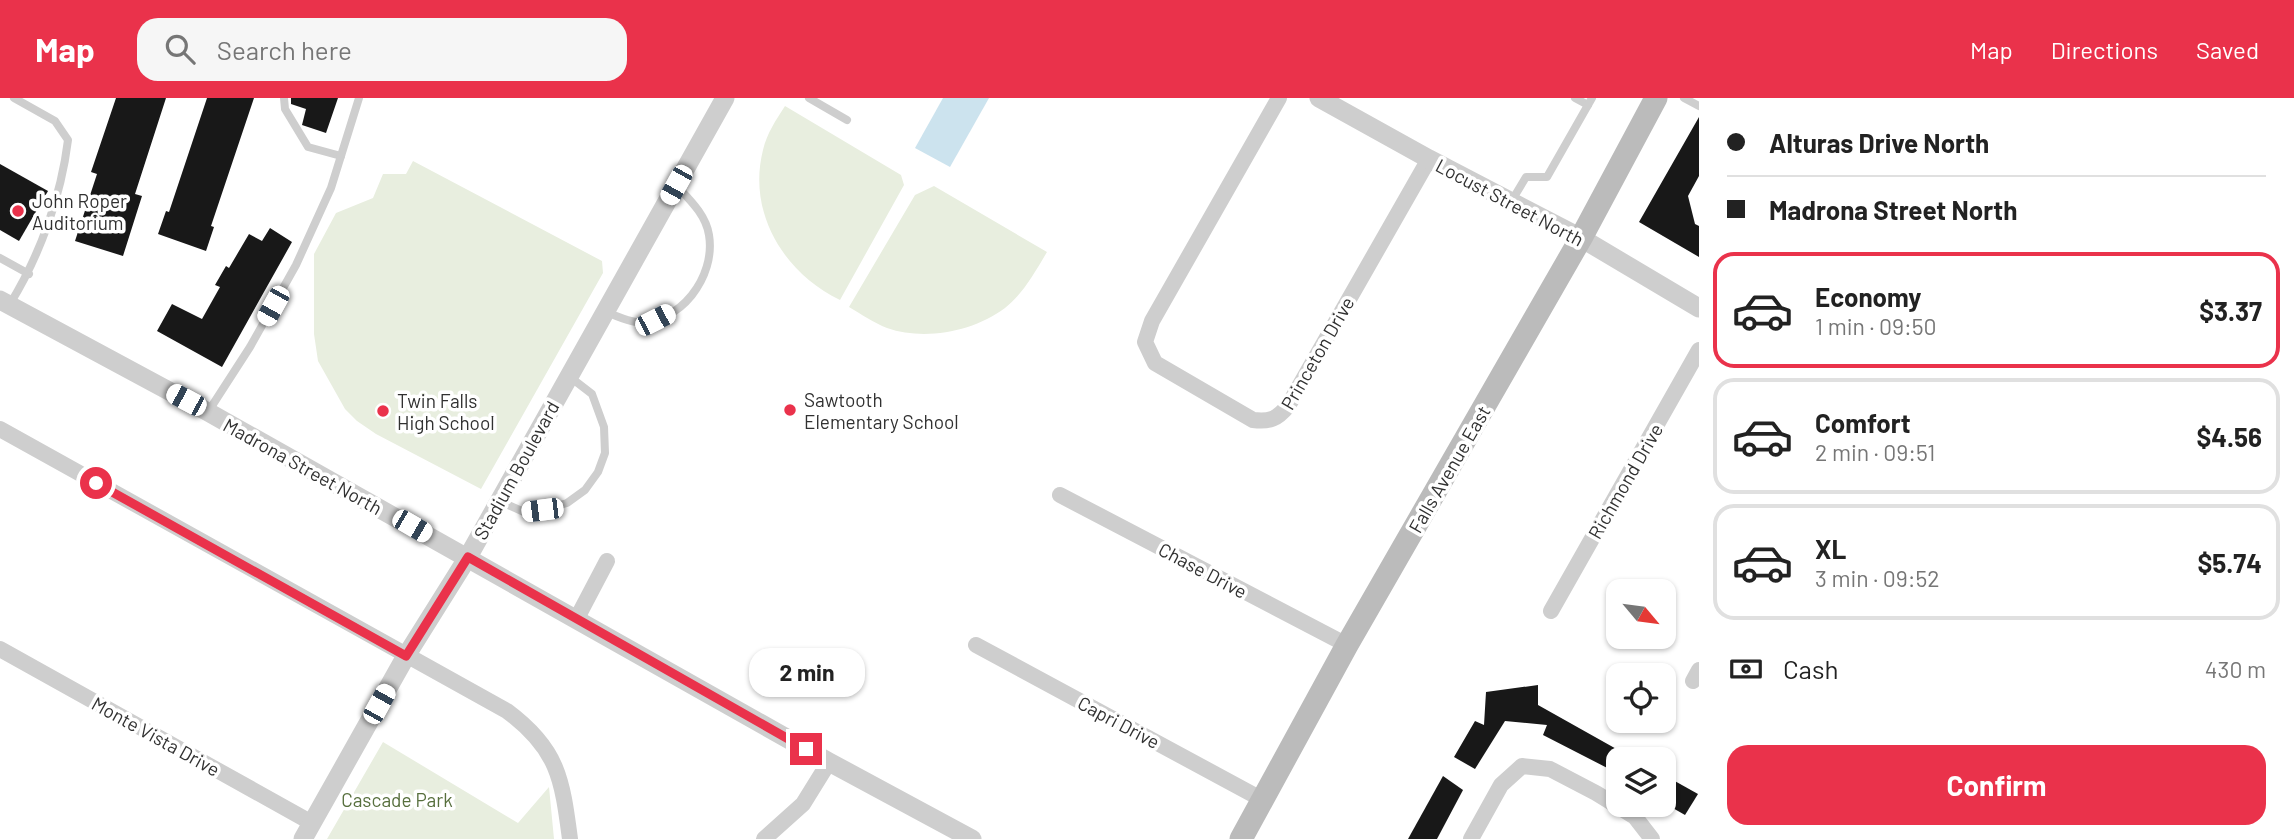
<!DOCTYPE html>
<html lang="en">
<head>
<meta charset="utf-8">
<style>
  :root { --surface:#fff; --page:#f6f6f6; --text:#222; --muted:#767676; --line:#e0e0e0; --accent:#ea324b }
  body { margin:0; font-family:Barlow,sans-serif; background:var(--page); color:var(--text); height:100vh; display:flex; flex-direction:column; font-size:26px; white-space:nowrap }
  * { box-sizing:border-box; margin:0 }
  p { font-size:23px; color:var(--muted) }
  .icon { flex:none; width:38px; height:38px; fill:none; stroke:currentColor; stroke-width:2; stroke-linecap:round; stroke-linejoin:round }
  .map { position:relative; flex:1; overflow:hidden }
  .side { display:flex; flex-direction:column; background:var(--surface); width:595px }
  .side>* { flex:none }
  .banner { display:grid; align-content:center; height:154px; padding:0 28px; background:var(--surface) }
  .needle { width:46px; rotate:119deg }
  .controls { position:absolute; left:1606px; top:481px; display:grid; gap:14px }
  .controls a { display:grid; place-items:center; width:70px; height:70px; border-radius:14px; background:var(--surface); box-shadow:0 2px 5px #0004; font-size:35px }
  .end { position:absolute; width:32px; height:32px; margin:-16px; border:9px solid #ea324b; background:#fff; box-shadow:0 0 0 4px #fff }
  .from { border-radius:50% }
  .bubble { position:absolute; height:49px; border-radius:21px; background:var(--surface); box-shadow:0 2px 5px #0004; font-size:23px; font-weight:700; line-height:49px; text-align:center }
  .car { position:absolute; width:21px; height:42px; margin:-21px -10px; border-radius:9px; box-shadow:0 0 5px 2px #0007; background:linear-gradient(#fff 24%,#345 0 40%,#fff 0 76%,#345 0 86%,#fff 0) }
  .banner b { display:flex; align-items:center; gap:24px; height:66px; font-size:26px }
  .banner b+b { border-top:2px solid var(--line) }
  .banner i { width:18px; height:18px; background:var(--text) }
  ul { padding:0; list-style:none }
  li { display:flex; align-items:center; gap:21px; height:116px; margin:0 14px 10px; padding:0 14px; border:4px solid var(--line); border-radius:21px }
  li div { flex:1 }
  li b { display:block; font-size:26px }
  li em { font-style:normal; font-weight:700 }
  li.current { border-color:var(--accent) }
  li>.icon { width:63px; height:63px; stroke-width:1.5 }
  .pay { display:flex; align-items:center; gap:18px; height:77px; padding:0 28px; font-size:26px }
  .pay p { margin-inline-start:auto }
  .primary-button { display:flex; gap:14px; margin-top:auto; padding:14px 28px }
  .primary-button a { flex:1; height:80px; border-radius:21px; background:var(--accent); color:#fff; font-size:28px; font-weight:700; line-height:80px; text-align:center }
  header { display:flex; align-items:center; gap:42px; box-sizing:border-box; height:98px; padding:0 35px; background:var(--accent); color:#fff }
  header strong { font-size:33px }
  nav { display:flex; gap:38px; margin-inline-start:auto; font-size:24px }
  .search { width:490px; height:63px; background:var(--page); display:flex; align-items:center; gap:18px; box-sizing:border-box; padding:0 24px; border-radius:21px; color:var(--muted); font-size:26px }
  main { display:flex; flex:1; min-height:0 }
  .map>svg:first-child { display:block }
  .green { fill:#e8eedf }
  .water { fill:#cce3ee }
  .building { fill:#181818 }
  .lines { fill:none; stroke-linecap:round; stroke-linejoin:round }
  .service { stroke:#cecece; stroke-width:8 }
  .minor { stroke:#cecece; stroke-width:16 }
  .tertiary { stroke:#cecece; stroke-width:19 }
  .secondary { stroke:#bbb; stroke-width:23 }
  .route { stroke:#ea324b; stroke-width:9 }
  .poi-dot { fill:#ea324b; stroke:#fff; stroke-width:2.5 }
  .labels { text-anchor:middle; dominant-baseline:central; stroke-width:7; stroke-linejoin:round; paint-order:stroke }
  .poi-label { font-size:19px; fill:#313131; stroke:#fff; text-anchor:start }
  .street-label { font-size:19px; fill:#313131; stroke:#fff }
  .park-label { font-size:19px; fill:#576f3d; stroke:#fff }
</style>
</head>
<body>
<header>
<strong>Map</strong>
<div class="search"><svg class="icon" aria-label="search" viewBox="0 0 24 24"><circle cx="10" cy="10" r="6"/><path d="M15 15l6 6"/></svg>Search here</div>
<nav><a>Map</a><a>Directions</a><a>Saved</a></nav>
</header>
<main>
<div class="map">
<svg width="1699" height="741" viewBox="0 0 1699 741">
  <rect width="100%" height="100%" fill="#fff"/>
  <g class="green">
    <path d="M785,8l116,69 3,10 -64,115c-56,-27 -93,-87 -77,-150 4,-17 13,-30 22,-44z"/>
    <polygon points="413,63 602,163 603,175 481,391 376,336 357,323 345,311 318,263 314,236 314,156 336,115 373,100 383,76 406,76"/>
    <path d="M934,88l113,66c-12,20 -24,42 -42,56 -32,24 -81,33 -118,20 -13,-5 -26,-14 -38,-21l66,-112z"/>
    <polygon points="383,644 518,725 549,689 554,741 327,741"/>
  </g>
  <polygon class="water" points="943,0 989,0 950,69 915,50"/>
  <g class="building">
    <polygon points="116,0 166,0 135,96 142,98 123,158 75,143 97,76 91,74"/>
    <polygon points="207,0 254,0 211,128 214,129 206,153 158,136 166,113 169,114"/>
    <polygon points="291,0 338,0 326,35 302,27 306,11 291,6"/>
    <polygon points="1699,19 1699,78 1688,98 1695,126 1699,128 1699,159 1639,124"/>
    <polygon points="0,66 48,93 19,143 0,132"/>
    <polygon points="270,130 292,144 222,269 157,233 172,206 202,221 220,189 215,187 226,168 229,170 249,136 262,143"/>
    <polygon points="1538,587 1538,607 1636,662 1619,662 1619,676 1543,637 1547,627 1505,623 1475,671 1454,659 1475,623 1484,627 1486,594"/>
    <polygon points="1664,677 1698,696 1685,717 1664,705"/>
    <polygon points="1443,678 1463,692 1437,741 1408,741"/>
  </g>
  <g class="lines">
    <g class="service">
      <polyline points="284,0 285,11 308,49 341,58"/>
      <polyline points="809,0 847,22"/>
      <polyline points="1575,0 1588,7"/>
      <polyline points="1684,0 1699,8"/>
      <polyline points="1511,104 1526,79 1547,79 1592,0"/>
      <polyline points="0,160 29,176"/>
      <path d="M10,206c30,-49 51,-107 58,-164l-13,-19 -41,-23"/>
      <path d="M605,214c10,3 21,9 31,10 44,3 80,-45 73,-87 -3,-20 -19,-35 -32,-49"/>
      <polyline points="208,314 250,249 296,167 331,90 359,0"/>
      <polyline points="499,403 524,414 542,412 567,405 585,392 598,374 605,355 604,329 592,296 570,279"/>
    </g>
    <g class="minor">
      <path d="M1279,0l-127,223 -7,21 10,21 98,57c17,2 24,-1 35,-14l141,-247"/>
      <path d="M0,331l507,282c51,38 55,67 63,128"/>
      <polyline points="1060,397 1347,547"/>
      <polyline points="1551,513 1699,252"/>
      <polyline points="576,522 607,463"/>
      <polyline points="976,547 1263,702"/>
      <polyline points="0,551 312,725"/>
      <polyline points="1693,583 1699,572"/>
      <polyline points="764,741 803,706 829,664"/>
      <polyline points="1471,741 1501,687 1522,668 1550,671 1596,695 1635,719 1652,741"/>
    </g>
    <g class="tertiary">
      <polyline points="1319,0 1429,61 1581,140 1699,210"/>
      <polyline points="0,202 208,314 829,664 972,741"/>
      <polyline points="303,741 406,558 468,459 725,0"/>
    </g>
    <polyline class="secondary" points="1241,741 1347,547 1581,140 1656,0"/>
  </g>
  <g class="lines">
    <polyline class="route" points="96,385 406,558 468,459 806,651"/>
  </g>
  <g class="poi-dot">
    <circle cx="18" cy="113" r="7"/>
    <circle cx="790" cy="312" r="7"/>
    <circle cx="383" cy="313" r="7"/>
  </g>
  <g class="labels">
    <g class="poi-label">
      <text x="32" y="102">John Roper<tspan x="32" dy="22">Auditorium</tspan></text>
      <text x="804" y="301">Sawtooth<tspan x="804" dy="22">Elementary School</tspan></text>
      <text x="397" y="302">Twin Falls<tspan x="397" dy="22">High School</tspan></text>
    </g>
    <g class="street-label">
      <text transform="translate(1510 104) rotate(28)">Locust Street North</text>
      <text transform="translate(1317 255) rotate(-60)">Princeton Drive</text>
      <text transform="translate(303 368) rotate(29)">Madrona Street North</text>
      <text transform="translate(1449 371) rotate(-60)">Falls Avenue East</text>
      <text transform="translate(516 372) rotate(-61)">Stadium Boulevard</text>
      <text transform="translate(1625 383) rotate(-60)">Richmond Drive</text>
      <text transform="translate(1203 472) rotate(28)">Chase Drive</text>
      <text transform="translate(1119 624) rotate(28)">Capri Drive</text>
      <text transform="translate(156 638) rotate(29)">Monte Vista Drive</text>
    </g>
    <g class="park-label">
      <text x="397" y="701">Cascade Park</text>
    </g>
  </g>
</svg>
<div class="controls">
<a><svg class="needle" viewBox="-14 -14 28 28"><path d="M0-13l5 13h-10z" fill="#e53935"/><path d="M0 13l5-13h-10z" fill="#767676"/></svg></a>
<a><svg class="icon" aria-label="locate" viewBox="0 0 24 24"><circle cx="12" cy="12" r="6"/><path d="M12 2v4M12 18v4M2 12h4M18 12h4"/></svg></a>
<a><svg class="icon" aria-label="layers" viewBox="0 0 24 24"><path d="M12 4l9 5-9 5-9-5zM3 14l9 5 9-5"/></svg></a>
</div>
<i class="end from" style="left:96px;top:385px"></i>
<i class="end" style="left:806px;top:651px"></i>
<div class="bubble" style="left:749px;top:550px;width:116px">2 min</div>
<i class="car" style="left:676px;top:87px;rotate:209deg"></i>
<i class="car" style="left:273px;top:208px;rotate:209deg"></i>
<i class="car" style="left:655px;top:222px;rotate:63deg"></i>
<i class="car" style="left:186px;top:302px;rotate:298deg"></i>
<i class="car" style="left:542px;top:412px;rotate:263deg"></i>
<i class="car" style="left:412px;top:428px;rotate:120deg"></i>
<i class="car" style="left:379px;top:606px;rotate:29deg"></i>
</div>
<section class="side">
<div class="banner">
<b><i class="from"></i>Alturas Drive North</b>
<b><i></i>Madrona Street North</b>
</div>
<ul>
<li class="current"><svg class="icon" aria-label="car" viewBox="0 0 24 24"><path d="M5 17H2v-5l4-1 3-4h7l3 4 3 1v5h-3M9 17h6M6 11h13"/><circle cx="7" cy="17" r="2"/><circle cx="17" cy="17" r="2"/></svg><div><b>Economy</b><p>1 min · 09:50</p></div><em>$3.37</em></li>
<li><svg class="icon" aria-label="car" viewBox="0 0 24 24"><path d="M5 17H2v-5l4-1 3-4h7l3 4 3 1v5h-3M9 17h6M6 11h13"/><circle cx="7" cy="17" r="2"/><circle cx="17" cy="17" r="2"/></svg><div><b>Comfort</b><p>2 min · 09:51</p></div><em>$4.56</em></li>
<li><svg class="icon" aria-label="car" viewBox="0 0 24 24"><path d="M5 17H2v-5l4-1 3-4h7l3 4 3 1v5h-3M9 17h6M6 11h13"/><circle cx="7" cy="17" r="2"/><circle cx="17" cy="17" r="2"/></svg><div><b>XL</b><p>3 min · 09:52</p></div><em>$5.74</em></li>
</ul>
<div class="pay"><svg class="icon" aria-label="cash" viewBox="0 0 24 24"><path d="M3 7h18v10H3z"/><circle cx="12" cy="12" r="2"/></svg>Cash<p>430 m</p></div>
<div class="primary-button"><a>Confirm</a></div>
</section>
</main>
</body>
</html>
